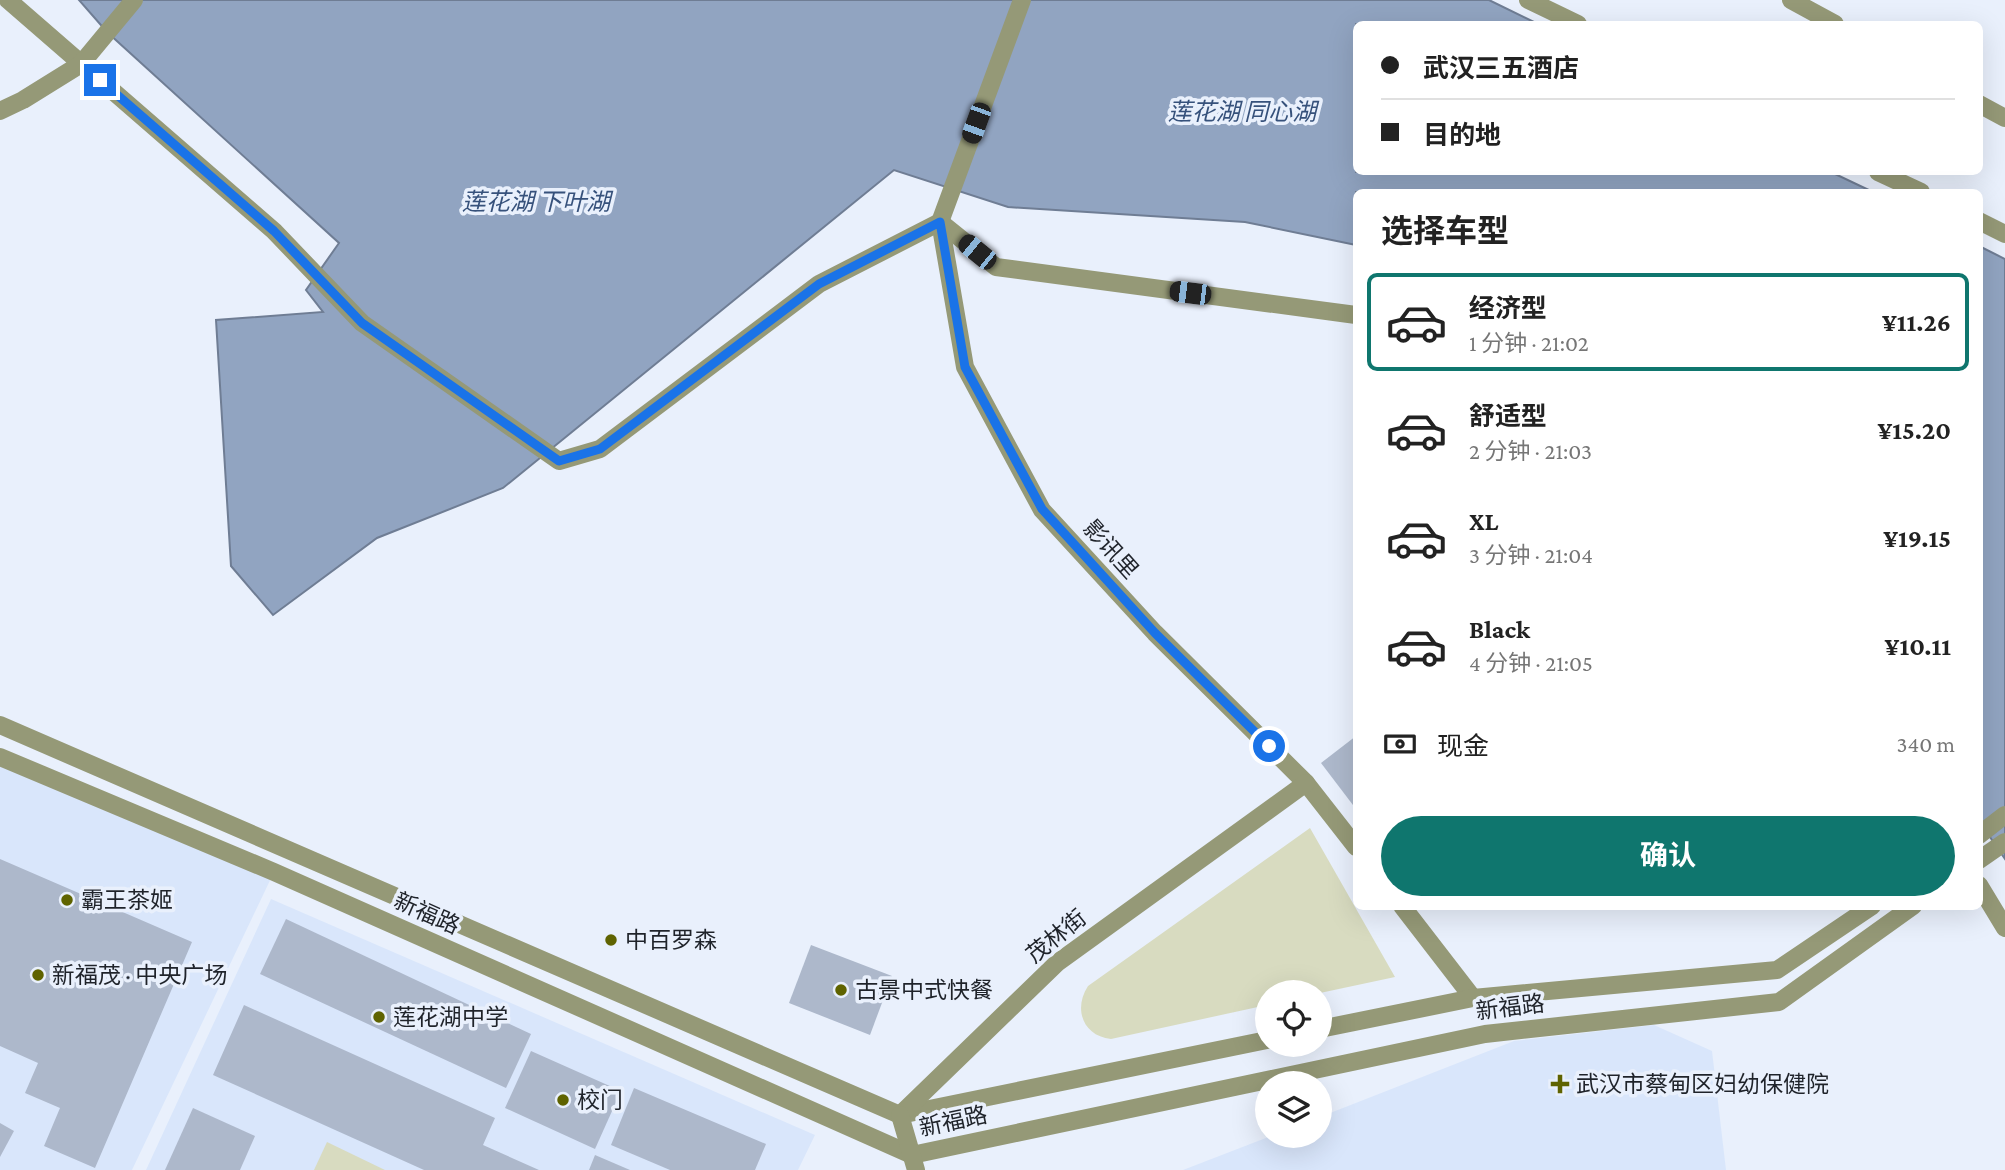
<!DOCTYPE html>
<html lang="zh">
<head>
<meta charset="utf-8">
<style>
  :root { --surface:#fff; --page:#f2f2f2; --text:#222; --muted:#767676; --line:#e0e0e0; --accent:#0f766e }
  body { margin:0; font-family:"Crimson Pro","Noto Sans SC",serif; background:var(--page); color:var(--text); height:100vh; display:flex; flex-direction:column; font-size:26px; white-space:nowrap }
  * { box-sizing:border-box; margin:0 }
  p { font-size:23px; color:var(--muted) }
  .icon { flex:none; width:38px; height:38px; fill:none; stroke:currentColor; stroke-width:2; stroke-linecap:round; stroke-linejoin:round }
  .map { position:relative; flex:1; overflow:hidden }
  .sheet { position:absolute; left:1353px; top:189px; width:630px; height:721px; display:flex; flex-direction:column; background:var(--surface); border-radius:10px; box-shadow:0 7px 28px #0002 }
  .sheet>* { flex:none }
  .guide { position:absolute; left:1353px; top:21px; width:630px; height:154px; border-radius:10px; box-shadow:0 7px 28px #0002; display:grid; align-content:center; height:154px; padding:0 28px; background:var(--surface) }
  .tools { position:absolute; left:1255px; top:980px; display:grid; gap:14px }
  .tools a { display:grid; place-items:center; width:77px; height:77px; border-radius:50%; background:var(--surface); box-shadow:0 7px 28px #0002; font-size:35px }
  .end { position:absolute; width:32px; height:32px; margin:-16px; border:9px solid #1a73e8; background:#fff; box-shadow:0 0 0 4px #fff }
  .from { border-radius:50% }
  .car { position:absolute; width:21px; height:42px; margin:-21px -10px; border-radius:9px; box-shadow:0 0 5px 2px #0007; background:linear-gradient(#222 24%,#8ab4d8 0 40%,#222 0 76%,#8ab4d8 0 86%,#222 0) }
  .guide b { display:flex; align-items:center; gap:24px; height:66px; font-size:26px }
  .guide b+b { border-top:2px solid var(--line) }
  .guide i { width:18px; height:18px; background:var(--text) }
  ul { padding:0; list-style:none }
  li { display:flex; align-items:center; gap:21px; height:98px; margin:0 14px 10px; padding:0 14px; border:4px solid transparent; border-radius:10px }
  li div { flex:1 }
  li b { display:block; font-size:26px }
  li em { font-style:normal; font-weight:700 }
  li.active { border-color:var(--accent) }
  li>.icon { width:63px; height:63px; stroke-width:1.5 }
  h2 { padding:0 28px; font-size:32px; line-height:84px }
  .pay { display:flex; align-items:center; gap:18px; height:77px; padding:0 28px; font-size:26px }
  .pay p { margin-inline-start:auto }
  .button { display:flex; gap:14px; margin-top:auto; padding:14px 28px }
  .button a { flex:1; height:80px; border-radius:42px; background:var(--accent); color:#fff; font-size:28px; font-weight:700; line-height:80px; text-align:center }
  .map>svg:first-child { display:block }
  .built { fill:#d9e6fb }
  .green { fill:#d8dbc0 }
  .water { fill:#91a4c1; stroke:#6f7d94; stroke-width:2 }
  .building { fill:#adb8cb }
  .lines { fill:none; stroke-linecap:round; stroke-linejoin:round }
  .minor { stroke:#959977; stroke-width:18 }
  .route { stroke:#1a73e8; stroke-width:9 }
  .poi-dot { fill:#5f6300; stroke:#e9f0fc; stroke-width:2.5 }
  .labels { text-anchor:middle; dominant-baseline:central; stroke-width:7; stroke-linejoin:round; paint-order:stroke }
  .street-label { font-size:23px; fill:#1f232a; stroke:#e9f0fc }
  .poi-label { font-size:23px; fill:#1f232a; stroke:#e9f0fc; text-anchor:start }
  .water-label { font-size:24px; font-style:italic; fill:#36517b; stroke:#e9f0fc }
</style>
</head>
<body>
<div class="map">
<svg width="2005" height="1170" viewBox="0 0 2005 1170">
  <rect width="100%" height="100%" fill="#e9f0fc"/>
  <g class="built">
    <polygon points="0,757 274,872 132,1170 0,1170"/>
    <polygon points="271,899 815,1135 798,1170 146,1170"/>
    <polygon points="1654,1025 1712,1051 1726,1170 1183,1170 1271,1136 1320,1136 1320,1117 1514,1041"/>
  </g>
  <g class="green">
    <path d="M1310,828l85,149 -75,16 -53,-1v13l-156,34c-28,-3 -38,-30 -23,-53z"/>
    <polygon points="327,1142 385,1170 314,1170"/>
  </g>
  <g class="water">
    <polygon points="79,0 1489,0 1538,24 1356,24 1356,172 1831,172 1873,192 1356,192 1356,245 1245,222 1008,207 894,170 503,488 377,538 273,615 231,566 216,320 323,312 306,290 339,243 107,32"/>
    <polygon points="1979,246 2005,259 2005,859 1979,821"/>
  </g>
  <g class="building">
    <polygon points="1356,736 1356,809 1321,763"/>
    <polygon points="0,859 192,942 95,1168 44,1146 60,1108 25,1093 38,1063 0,1046"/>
    <polygon points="286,919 531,1034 506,1088 260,974"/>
    <polygon points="811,945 892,976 870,1035 789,1003"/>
    <polygon points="244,1005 495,1118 483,1145 539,1170 424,1170 213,1075"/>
    <polygon points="531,1051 621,1091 595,1149 505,1108"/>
    <polygon points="634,1088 766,1144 755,1170 670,1170 611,1145"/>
    <polygon points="193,1108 255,1136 240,1170 165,1170"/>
    <polygon points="0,1123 14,1131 0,1157"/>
    <polygon points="595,1155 630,1170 589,1170"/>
  </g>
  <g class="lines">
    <g class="minor">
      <polyline points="8,0 274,231 362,323 559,461 600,449 819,284 940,222 996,267 1356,315"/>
      <polyline points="1022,0 940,222 965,367 1042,510 1155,633 1306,783 1356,847"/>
      <polyline points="1528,0 1578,24"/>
      <polyline points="1791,0 1835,24"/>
      <polyline points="1979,104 2005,118"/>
      <polyline points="0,111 23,100 81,64 134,0"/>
      <polyline points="1878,172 1921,192"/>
      <polyline points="1979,221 2005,234"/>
      <polyline points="0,725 900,1115 1267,1040"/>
      <polyline points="0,757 274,872 912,1155 1485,1034 1779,1002 1913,906"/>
      <polyline points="1979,835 2005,815"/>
      <polyline points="1979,860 2005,842"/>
      <polyline points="1979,885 2005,928"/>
      <polyline points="1402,906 1473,998"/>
      <polyline points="1320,1029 1473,998 1777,970 1872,906"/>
      <polyline points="900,1115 1057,963 1306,783"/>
      <polyline points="900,1115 916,1170"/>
    </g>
  </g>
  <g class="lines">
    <polyline class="route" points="100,80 274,231 362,323 559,461 600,449 819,284 940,222 965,367 1042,509 1155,633 1269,746"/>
  </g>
  <g class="poi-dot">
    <circle cx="67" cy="900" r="7"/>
    <circle cx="611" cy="940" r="7"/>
    <circle cx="38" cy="975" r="7"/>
    <circle cx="841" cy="990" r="7"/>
    <circle cx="379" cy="1017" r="7"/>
    <path d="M1556.5 1073.5h7v7h7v7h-7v7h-7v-7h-7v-7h7z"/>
    <circle cx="563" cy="1100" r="7"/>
  </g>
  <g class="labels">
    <g class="street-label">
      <text transform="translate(1111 549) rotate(48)">影讯里</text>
      <text transform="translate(427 913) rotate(24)">新福路</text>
      <text transform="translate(1056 936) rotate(-39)">茂林街</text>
      <text transform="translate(1510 1007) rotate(-7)">新福路</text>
      <text transform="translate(953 1121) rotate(-12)">新福路</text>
    </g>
    <g class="poi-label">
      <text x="81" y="900">霸王茶姬</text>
      <text x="625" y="940">中百罗森</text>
      <text x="52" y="975">新福茂 · 中央广场</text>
      <text x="855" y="990">古景中式快餐</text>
      <text x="393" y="1017">莲花湖中学</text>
      <text x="1576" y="1084">武汉市蔡甸区妇幼保健院</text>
      <text x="577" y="1100">校门</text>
    </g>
    <g class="water-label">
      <text x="1242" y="111">莲花湖 同心湖</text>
      <text x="536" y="201">莲花湖 下叶湖</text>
    </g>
  </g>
</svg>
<div class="tools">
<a><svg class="icon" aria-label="locate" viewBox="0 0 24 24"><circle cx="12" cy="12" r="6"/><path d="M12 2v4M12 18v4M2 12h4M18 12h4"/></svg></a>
<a><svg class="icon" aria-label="layers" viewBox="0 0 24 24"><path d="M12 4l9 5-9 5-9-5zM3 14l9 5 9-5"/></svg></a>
</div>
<i class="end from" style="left:1269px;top:746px"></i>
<i class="end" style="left:100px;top:80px"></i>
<i class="car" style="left:976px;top:123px;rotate:200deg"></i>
<i class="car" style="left:977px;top:252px;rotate:309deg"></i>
<i class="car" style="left:1190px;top:293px;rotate:277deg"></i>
<div class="guide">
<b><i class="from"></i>武汉三五酒店</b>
<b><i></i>目的地</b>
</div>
<section class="sheet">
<h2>选择车型</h2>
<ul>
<li class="active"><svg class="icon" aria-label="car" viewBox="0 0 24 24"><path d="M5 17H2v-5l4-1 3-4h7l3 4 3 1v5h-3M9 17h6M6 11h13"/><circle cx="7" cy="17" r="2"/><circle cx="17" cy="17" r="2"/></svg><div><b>经济型</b><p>1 分钟 · 21:02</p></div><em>¥11.26</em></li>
<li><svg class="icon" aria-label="car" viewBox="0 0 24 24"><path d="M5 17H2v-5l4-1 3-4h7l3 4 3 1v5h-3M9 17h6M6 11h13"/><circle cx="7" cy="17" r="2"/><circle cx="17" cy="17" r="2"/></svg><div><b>舒适型</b><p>2 分钟 · 21:03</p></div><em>¥15.20</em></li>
<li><svg class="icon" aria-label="car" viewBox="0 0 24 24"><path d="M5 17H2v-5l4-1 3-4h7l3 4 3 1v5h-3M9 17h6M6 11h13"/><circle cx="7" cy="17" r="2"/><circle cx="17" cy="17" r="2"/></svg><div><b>XL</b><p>3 分钟 · 21:04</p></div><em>¥19.15</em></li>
<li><svg class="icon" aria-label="car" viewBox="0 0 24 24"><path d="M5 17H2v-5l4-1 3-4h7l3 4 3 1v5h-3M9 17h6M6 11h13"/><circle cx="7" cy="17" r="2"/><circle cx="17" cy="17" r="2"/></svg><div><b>Black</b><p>4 分钟 · 21:05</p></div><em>¥10.11</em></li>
</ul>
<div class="pay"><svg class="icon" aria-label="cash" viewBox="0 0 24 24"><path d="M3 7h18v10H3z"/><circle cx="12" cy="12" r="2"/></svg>现金<p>340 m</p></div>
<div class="button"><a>确认</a></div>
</section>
</div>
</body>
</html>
